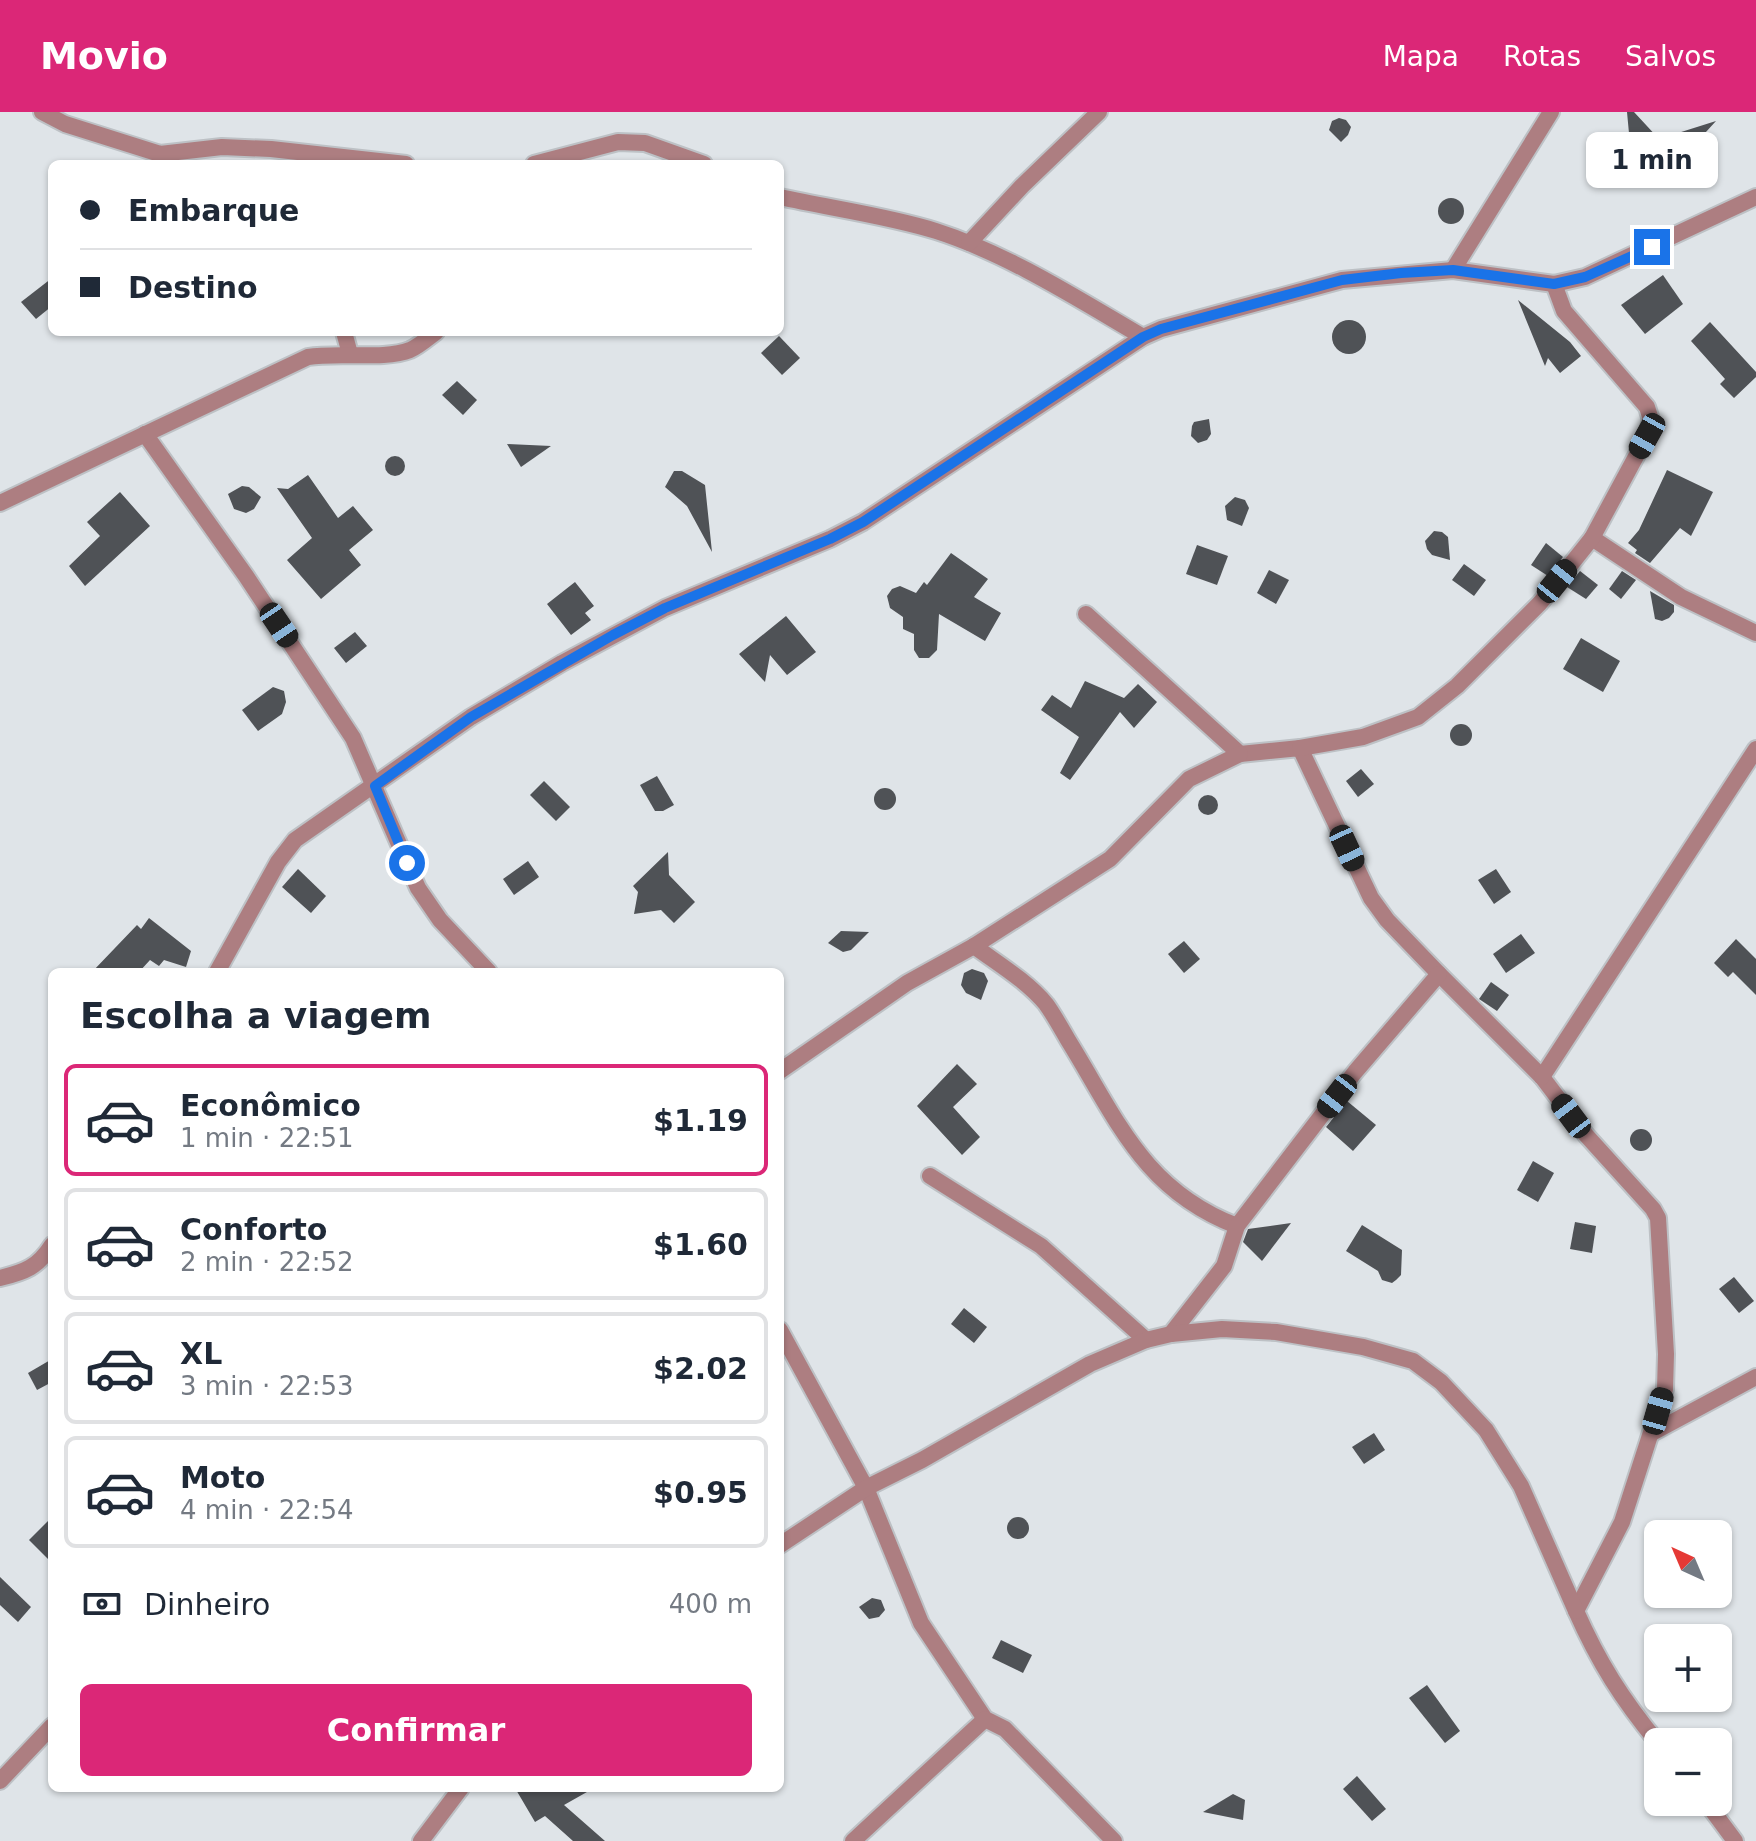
<!DOCTYPE html>
<html lang="pt">
<head>
<meta charset="utf-8">
<style>
  :root { --surface:#fff; --page:#f2f2f3; --text:#1f2937; --muted:#747a83; --line:#e0e1e3; --accent:#db2777 }
  body { margin:0; font-family:"DejaVu Sans",sans-serif; background:var(--page); color:var(--text); height:100vh; display:flex; flex-direction:column; font-size:30px; white-space:nowrap }
  * { box-sizing:border-box; margin:0 }
  p { font-size:26px; color:var(--muted) }
  .icon { flex:none; width:44px; height:44px; fill:none; stroke:currentColor; stroke-width:2; stroke-linecap:round; stroke-linejoin:round }
  .map { position:relative; flex:1; overflow:hidden }
  .details { position:absolute; left:48px; top:856px; width:736px; height:824px; display:flex; flex-direction:column; background:var(--surface); border-radius:12px; box-shadow:0 2px 6px #0004 }
  .details>* { flex:none }
  .banner { position:absolute; left:48px; top:48px; width:736px; height:176px; border-radius:12px; box-shadow:0 2px 6px #0004; display:grid; align-content:center; height:176px; padding:0 32px; background:var(--surface) }
  .needle { width:52px; rotate:316deg }
  .controls { position:absolute; left:1644px; top:1408px; display:grid; gap:16px }
  .controls a { display:grid; place-items:center; width:88px; height:88px; border-radius:12px; background:var(--surface); box-shadow:0 2px 6px #0004; font-size:40px }
  .end { position:absolute; width:36px; height:36px; margin:-18px; border:10px solid #1a73e8; background:#fff; box-shadow:0 0 0 4px #fff }
  .from { border-radius:50% }
  .bubble { position:absolute; height:56px; border-radius:12px; background:var(--surface); box-shadow:0 2px 6px #0004; font-size:26px; font-weight:700; line-height:56px; text-align:center }
  .car { position:absolute; width:24px; height:48px; margin:-24px -12px; border-radius:10px; box-shadow:0 0 6px 2px #0007; background:linear-gradient(#222 24%,#8ab4d8 0 40%,#222 0 76%,#8ab4d8 0 86%,#222 0) }
  .banner b { display:flex; align-items:center; gap:28px; height:76px; font-size:30px }
  .banner b+b { border-top:2px solid var(--line) }
  .banner i { width:20px; height:20px; background:var(--text) }
  ul { padding:0; list-style:none }
  li { display:flex; align-items:center; gap:24px; height:112px; margin:0 16px 12px; padding:0 16px; border:4px solid var(--line); border-radius:12px }
  li div { flex:1 }
  li b { display:block; font-size:30px }
  li em { font-style:normal; font-weight:700 }
  li.current { border-color:var(--accent) }
  li>.icon { width:72px; height:72px; stroke-width:1.5 }
  h2 { padding:0 32px; font-size:36px; line-height:96px }
  .pay { display:flex; align-items:center; gap:20px; height:88px; padding:0 32px; font-size:30px }
  .pay p { margin-inline-start:auto }
  .action { display:flex; gap:16px; margin-top:auto; padding:16px 32px }
  .action a { flex:1; height:92px; border-radius:12px; background:var(--accent); color:#fff; font-size:32px; font-weight:700; line-height:92px; text-align:center }
  header { display:flex; align-items:center; gap:48px; box-sizing:border-box; height:112px; padding:0 40px; background:var(--accent); color:#fff }
  header strong { font-size:38px }
  nav { display:flex; gap:44px; margin-inline-start:auto; font-size:28px }
  .map>svg:first-child { display:block }
  .building { fill:#4f5256 }
  .lines { fill:none; stroke-linecap:round; stroke-linejoin:round }
  .minor-casing { stroke:#bdc1c5; stroke-width:20 }
  .minor { stroke:#ad7e81; stroke-width:16 }
  .route { stroke:#1a73e8; stroke-width:10 }
</style>
</head>
<body>
<header>
<strong>Movio</strong>
<nav><a>Mapa</a><a>Rotas</a><a>Salvos</a></nav>
</header>
<div class="map">
<svg width="1756" height="1729" viewBox="0 0 1756 1729">
  <rect width="100%" height="100%" fill="#dfe4e8"/>
  <g class="building">
    <polygon points="1627,0 1634,0 1659,27 1716,9 1695,32 1693,43 1681,49 1672,47 1660,34 1644,41 1633,39 1630,32"/>
    <polygon points="1339,6 1346,8 1351,15 1348,23 1341,30 1329,18 1332,9"/>
    <circle cx="1451" cy="99" r="13"/>
    <polygon points="1663,163 1683,192 1645,222 1621,193"/>
    <polygon points="52,166 52,194 36,207 21,190"/>
    <polygon points="1518,188 1570,230 1581,244 1560,261 1548,246 1545,254"/>
    <circle cx="1349" cy="225" r="17"/>
    <polygon points="1710,210 1756,260 1756,265 1734,286 1720,272 1725,267 1691,229"/>
    <polygon points="779,224 800,246 782,263 761,241"/>
    <polygon points="457,269 477,288 463,303 442,283"/>
    <polygon points="1209,307 1211,322 1207,328 1198,331 1191,324 1192,314 1194,310"/>
    <polygon points="507,332 551,334 521,355"/>
    <circle cx="395" cy="354" r="10"/>
    <polygon points="1667,358 1713,380 1691,424 1680,416 1650,451 1635,441 1637,438 1628,431 1639,418"/>
    <polygon points="674,359 682,359 705,373 712,440 687,394 665,375"/>
    <polygon points="308,363 338,406 353,394 373,418 349,438 361,453 321,487 287,448 312,426 277,376 288,377"/>
    <polygon points="242,374 249,375 261,385 254,397 246,401 234,397 228,382"/>
    <polygon points="120,380 150,414 85,474 69,454 100,424 87,410"/>
    <polygon points="1235,385 1245,388 1249,396 1242,414 1227,408 1225,394"/>
    <polygon points="1434,419 1442,420 1448,425 1450,448 1432,443 1427,437 1425,429"/>
    <polygon points="1546,431 1563,445 1548,464 1531,453"/>
    <polygon points="1197,433 1228,444 1217,473 1186,462"/>
    <polygon points="951,441 988,467 974,485 1001,501 985,529 939,502 937,538 929,546 919,546 914,538 914,522 903,517 903,505 890,496 887,484 892,477 900,474 916,481 924,470 927,473"/>
    <polygon points="1464,452 1486,468 1474,484 1452,468"/>
    <polygon points="1269,458 1289,468 1276,492 1257,481"/>
    <polygon points="1580,459 1598,473 1586,487 1567,475"/>
    <polygon points="1622,459 1636,468 1621,487 1609,477"/>
    <polygon points="575,470 594,494 585,501 591,508 571,523 547,492"/>
    <polygon points="1650,479 1674,493 1674,500 1669,506 1662,509 1655,507"/>
    <polygon points="786,504 816,540 787,563 770,543 765,570 739,542"/>
    <polygon points="355,520 367,534 346,551 334,536"/>
    <polygon points="1581,526 1620,549 1603,580 1563,557"/>
    <polygon points="1085,569 1124,586 1138,572 1157,590 1134,616 1120,600 1070,668 1060,661 1079,625 1041,598 1052,583 1071,596"/>
    <polygon points="273,575 284,579 286,590 282,602 258,619 242,598"/>
    <circle cx="1461" cy="623" r="11"/>
    <polygon points="1361,657 1374,672 1358,685 1346,669"/>
    <polygon points="657,664 674,693 663,699 655,699 640,673"/>
    <polygon points="544,669 570,695 556,709 530,683"/>
    <circle cx="885" cy="687" r="11"/>
    <circle cx="1208" cy="693" r="10"/>
    <polygon points="668,740 669,763 695,790 674,811 661,798 634,802 638,780 633,774"/>
    <polygon points="528,749 539,765 514,783 503,767"/>
    <polygon points="298,757 326,784 311,801 282,775"/>
    <polygon points="1496,757 1511,780 1494,792 1478,768"/>
    <polygon points="149,806 191,839 186,855 164,848 159,854 150,848 139,860 92,860 137,813 141,817"/>
    <polygon points="841,819 869,820 851,838 843,840 828,831"/>
    <polygon points="1521,822 1535,841 1506,861 1493,842"/>
    <polygon points="1736,827 1756,847 1756,883 1733,860 1728,865 1714,851"/>
    <polygon points="1184,829 1200,847 1184,861 1168,842"/>
    <polygon points="972,857 984,861 988,869 981,888 966,881 961,873 964,861"/>
    <polygon points="1491,870 1509,883 1497,899 1479,887"/>
    <polygon points="957,952 977,972 953,995 980,1025 962,1043 917,994"/>
    <polygon points="1347,989 1376,1013 1353,1039 1326,1015"/>
    <circle cx="1641" cy="1028" r="11"/>
    <polygon points="1533,1049 1554,1061 1538,1090 1517,1078"/>
    <polygon points="1575,1110 1596,1114 1592,1141 1570,1137"/>
    <polygon points="1291,1111 1262,1149 1243,1130 1248,1117"/>
    <polygon points="1362,1113 1402,1138 1401,1163 1396,1168 1392,1171 1382,1168 1378,1159 1346,1139"/>
    <polygon points="1734,1165 1754,1189 1739,1201 1719,1177"/>
    <polygon points="964,1196 987,1215 974,1231 951,1212"/>
    <polygon points="52,1247 52,1270 37,1278 28,1261"/>
    <polygon points="1374,1321 1385,1338 1364,1352 1352,1335"/>
    <circle cx="1018" cy="1416" r="11"/>
    <polygon points="52,1405 52,1451 29,1428"/>
    <polygon points="0,1465 31,1495 18,1510 0,1493"/>
    <polygon points="872,1486 881,1488 885,1498 879,1505 869,1507 859,1495"/>
    <polygon points="1001,1528 1032,1543 1023,1561 992,1546"/>
    <polygon points="1427,1573 1460,1619 1445,1631 1409,1586"/>
    <polygon points="1357,1664 1386,1697 1372,1709 1343,1677"/>
    <polygon points="515,1676 594,1676 564,1693 605,1729 573,1729 545,1704 535,1710"/>
    <polygon points="1233,1682 1245,1688 1243,1708 1203,1700"/>
  </g>
  <g class="lines">
    <defs>
      <g id="minor">
        <polyline points="42,0 65,12 160,42 222,35 271,37 406,52"/>
        <polyline points="534,52 618,30 645,31 704,52"/>
        <path d="M780,85c49,11 109,19 156,34 72,23 142,68 207,106"/>
        <polyline points="969,131 1022,74 1099,0"/>
        <polyline points="1453,158 1551,0"/>
        <polyline points="344,220 350,242"/>
        <polyline points="145,322 246,464 353,626 418,776 440,808 489,860"/>
        <path d="M0,391l308,-146c29,-5 77,3 102,-7 9,-4 18,-12 26,-18"/>
        <polyline points="1592,426 1681,485 1756,521"/>
        <path d="M1086,502l154,140 60,-6 71,150 16,22 52,54 103,103 44,58 67,74 5,9 8,136 -1,35 -43,133 -46,89c23,52 46,88 82,132"/>
        <polyline points="1300,636 1363,625 1418,605 1457,574 1540,491 1592,426 1647,324 1651,308 1647,295 1564,199 1554,172"/>
        <path d="M974,834c23,17 53,35 72,58 8,11 15,24 22,36 49,79 75,150 169,186"/>
        <polyline points="217,860 278,750 295,728 471,605 562,551 665,496 830,427 863,410 1143,225 1161,217 1342,168 1453,158 1554,172 1585,165 1756,85"/>
        <polyline points="780,959 907,871 974,834 1110,747 1189,667 1240,642"/>
        <polyline points="1542,965 1756,637"/>
        <polyline points="930,1064 1041,1134 1146,1228"/>
        <path d="M0,1166c25,-6 38,-11 52,-33"/>
        <polyline points="780,1218 866,1376 921,1511 985,1607 1005,1617 1114,1729"/>
        <polyline points="1171,1222 1224,1154 1237,1114 1355,960 1439,862"/>
        <polyline points="1652,1321 1756,1265"/>
        <polyline points="780,1433 866,1376 922,1348 1090,1252 1146,1228 1171,1222 1222,1217 1276,1220 1363,1235 1413,1249 1441,1270 1486,1318 1521,1374 1576,1499"/>
        <polyline points="0,1669 52,1614"/>
        <polyline points="1706,1690 1735,1729"/>
        <polyline points="421,1729 461,1676"/>
        <polyline points="853,1729 985,1607"/>
      </g>
    </defs>
    <use href="#minor" class="minor-casing"/>
    <use href="#minor" class="minor"/>
  </g>
  <g class="lines">
    <polyline class="route" points="407,751 375,674 471,605 613,523 665,496 830,427 863,410 1143,225 1161,217 1342,168 1401,161 1453,158 1554,172 1585,165 1652,135"/>
  </g>
</svg>
<div class="controls">
<a><svg class="needle" viewBox="-14 -14 28 28"><path d="M0-13l5 13h-10z" fill="#e53935"/><path d="M0 13l5-13h-10z" fill="#747a83"/></svg></a>
<a>+</a>
<a>−</a>
</div>
<i class="end from" style="left:407px;top:751px"></i>
<i class="end" style="left:1652px;top:135px"></i>
<div class="bubble" style="left:1586px;top:20px;width:132px">1 min</div>
<i class="car" style="left:1647px;top:324px;rotate:209deg"></i>
<i class="car" style="left:1557px;top:469px;rotate:39deg"></i>
<i class="car" style="left:279px;top:513px;rotate:146deg"></i>
<i class="car" style="left:1347px;top:736px;rotate:155deg"></i>
<i class="car" style="left:1337px;top:984px;rotate:218deg"></i>
<i class="car" style="left:1571px;top:1004px;rotate:323deg"></i>
<i class="car" style="left:1658px;top:1299px;rotate:16deg"></i>
<div class="banner">
<b><i class="from"></i>Embarque</b>
<b><i></i>Destino</b>
</div>
<section class="details">
<h2>Escolha a viagem</h2>
<ul>
<li class="current"><svg class="icon" aria-label="car" viewBox="0 0 24 24"><path d="M5 17H2v-5l4-1 3-4h7l3 4 3 1v5h-3M9 17h6M6 11h13"/><circle cx="7" cy="17" r="2"/><circle cx="17" cy="17" r="2"/></svg><div><b>Econômico</b><p>1 min · 22:51</p></div><em>$1.19</em></li>
<li><svg class="icon" aria-label="car" viewBox="0 0 24 24"><path d="M5 17H2v-5l4-1 3-4h7l3 4 3 1v5h-3M9 17h6M6 11h13"/><circle cx="7" cy="17" r="2"/><circle cx="17" cy="17" r="2"/></svg><div><b>Conforto</b><p>2 min · 22:52</p></div><em>$1.60</em></li>
<li><svg class="icon" aria-label="car" viewBox="0 0 24 24"><path d="M5 17H2v-5l4-1 3-4h7l3 4 3 1v5h-3M9 17h6M6 11h13"/><circle cx="7" cy="17" r="2"/><circle cx="17" cy="17" r="2"/></svg><div><b>XL</b><p>3 min · 22:53</p></div><em>$2.02</em></li>
<li><svg class="icon" aria-label="car" viewBox="0 0 24 24"><path d="M5 17H2v-5l4-1 3-4h7l3 4 3 1v5h-3M9 17h6M6 11h13"/><circle cx="7" cy="17" r="2"/><circle cx="17" cy="17" r="2"/></svg><div><b>Moto</b><p>4 min · 22:54</p></div><em>$0.95</em></li>
</ul>
<div class="pay"><svg class="icon" aria-label="cash" viewBox="0 0 24 24"><path d="M3 7h18v10H3z"/><circle cx="12" cy="12" r="2"/></svg>Dinheiro<p>400 m</p></div>
<div class="action"><a>Confirmar</a></div>
</section>
</div>
</body>
</html>
